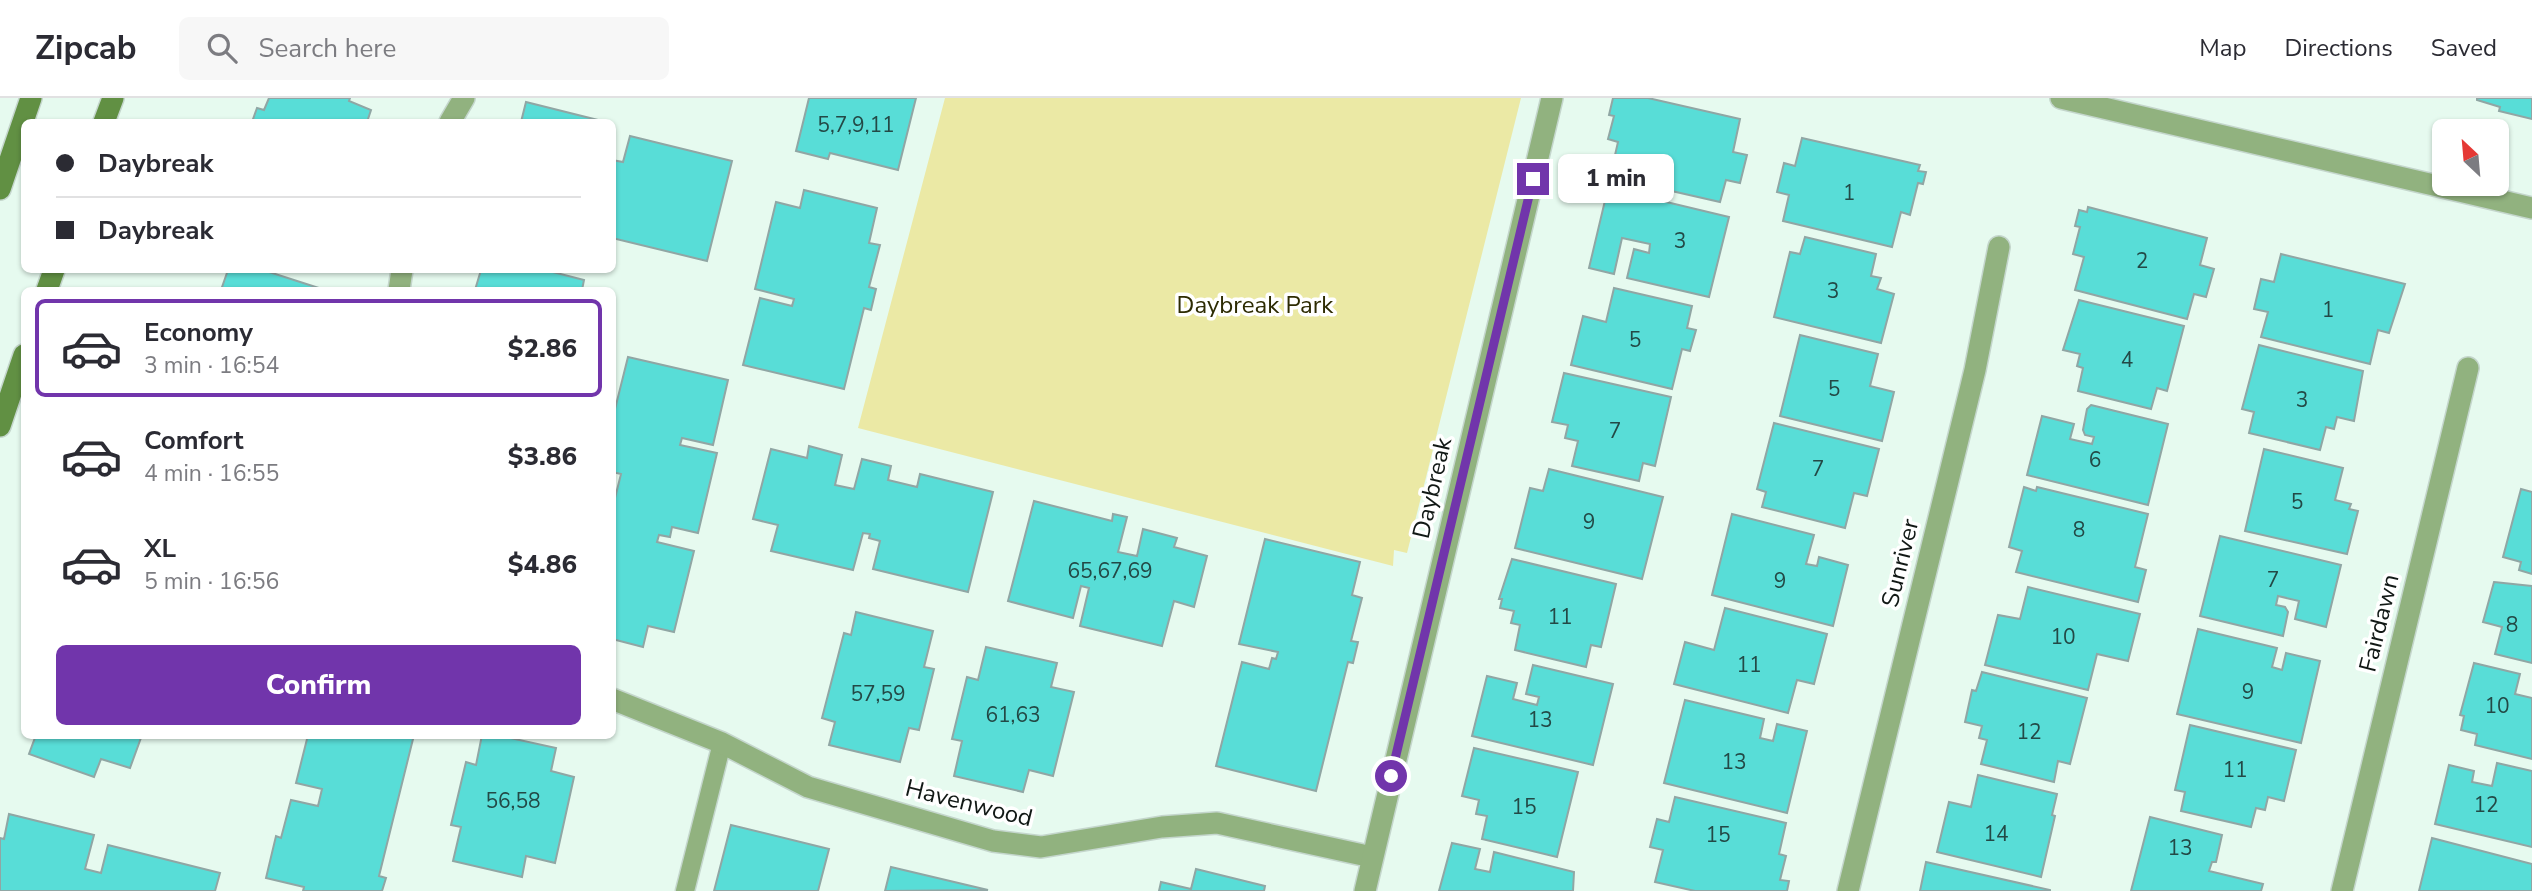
<!DOCTYPE html>
<html lang="en">
<head>
<meta charset="utf-8">
<style>
  :root { --surface:#fff; --page:#f7f7f7; --text:#2b2b33; --muted:#7c7c81; --line:#e1e1e2; --accent:#7135ab }
  body { margin:0; font-family:"Nunito Sans",sans-serif; background:var(--page); color:var(--text); height:100vh; display:flex; flex-direction:column; font-size:26px; white-space:nowrap }
  * { box-sizing:border-box; margin:0 }
  p { font-size:23px; color:var(--muted) }
  .icon { flex:none; width:38px; height:38px; fill:none; stroke:currentColor; stroke-width:2; stroke-linecap:round; stroke-linejoin:round }
  .map { position:relative; flex:1; overflow:hidden }
  .details { position:absolute; left:21px; top:189px; width:595px; height:452px; display:flex; flex-direction:column; background:var(--surface); border-radius:10px; box-shadow:0 2px 5px #0004 }
  .details>* { flex:none }
  .hud { position:absolute; left:21px; top:21px; width:595px; height:154px; border-radius:10px; box-shadow:0 2px 5px #0004; display:grid; align-content:center; height:154px; padding:0 35px; background:var(--surface) }
  .needle { width:46px; rotate:334deg }
  .controls { position:absolute; left:2432px; top:21px; display:grid; gap:14px }
  .controls a { display:grid; place-items:center; width:77px; height:77px; border-radius:10px; background:var(--surface); box-shadow:0 2px 5px #0004; font-size:35px }
  .end { position:absolute; width:32px; height:32px; margin:-16px; border:9px solid #7135ab; background:#fff; box-shadow:0 0 0 4px #fff }
  .from { border-radius:50% }
  .bubble { position:absolute; height:49px; border-radius:10px; background:var(--surface); box-shadow:0 2px 5px #0004; font-size:23px; font-weight:800; line-height:49px; text-align:center }
  .hud b { display:flex; align-items:center; gap:24px; height:66px; font-size:26px }
  .hud b+b { border-top:2px solid var(--line) }
  .hud i { width:18px; height:18px; background:var(--text) }
  ul { padding:12px 0 0; list-style:none }
  li { display:flex; align-items:center; gap:21px; height:98px; margin:0 14px 10px; padding:0 21px; border:4px solid transparent; border-radius:10px }
  li div { flex:1 }
  li b { display:block; font-size:26px }
  li em { font-style:normal; font-weight:800 }
  li.current { border-color:var(--accent) }
  li>.icon { width:63px; height:63px; stroke-width:1.5 }
  .primary-button { display:flex; gap:14px; margin-top:auto; padding:14px 35px }
  .primary-button a { flex:1; height:80px; border-radius:10px; background:var(--accent); color:#fff; font-size:28px; font-weight:800; line-height:80px; text-align:center }
  header { display:flex; align-items:center; gap:42px; box-sizing:border-box; height:98px; padding:0 35px; background:var(--surface); border-bottom:2px solid var(--line) }
  header strong { font-size:33px }
  nav { display:flex; gap:38px; margin-inline-start:auto; font-size:24px }
  .search { width:490px; height:63px; background:var(--page); display:flex; align-items:center; gap:18px; box-sizing:border-box; padding:0 24px; border-radius:10px; color:var(--muted); font-size:26px }
  .map>svg:first-child { display:block }
  .green { fill:#ebe9a5 }
  .building { fill:#58ddd7; stroke:#90a6a4; stroke-width:2 }
  .lines { fill:none; stroke-linecap:round; stroke-linejoin:round }
  .service-casing { stroke:#c4d6cc; stroke-width:21 }
  .minor-casing { stroke:#c4d6cc; stroke-width:24 }
  .tertiary-casing { stroke:#c4d6cc; stroke-width:24 }
  .secondary-casing { stroke:#c4d6cc; stroke-width:24 }
  .service { stroke:#91b27f; stroke-width:18 }
  .minor { stroke:#91b27f; stroke-width:21 }
  .tertiary { stroke:#91b27f; stroke-width:21 }
  .secondary { stroke:#619043; stroke-width:21 }
  .route { stroke:#7135ab; stroke-width:9 }
  .labels { text-anchor:middle; dominant-baseline:central; stroke-width:7; stroke-linejoin:round; paint-order:stroke }
  .number-label { font-size:21px; fill:#234946 }
  .park-label { font-size:24px; fill:#2d2b02; stroke:#fff }
  .street-label { font-size:24px; fill:#111815; stroke:#fff }
</style>
</head>
<body>
<header>
<strong>Zipcab</strong>
<div class="search"><svg class="icon" aria-label="search" viewBox="0 0 24 24"><circle cx="10" cy="10" r="6"/><path d="M15 15l6 6"/></svg>Search here</div>
<nav><a>Map</a><a>Directions</a><a>Saved</a></nav>
</header>
<div class="map">
<svg width="2532" height="793" viewBox="0 0 2532 793">
  <rect width="100%" height="100%" fill="#e6faef"/>
  <polygon class="green" points="945,0 1521,0 1407,455 1394,452 1393,468 858,330"/>
  <g class="building">
    <polygon points="269,0 350,0 349,3 371,12 367,24 252,24 257,10 264,12"/>
    <polygon points="809,0 916,0 898,72 830,55 828,61 796,53"/>
    <polygon points="1613,0 1648,0 1740,21 1733,54 1747,57 1740,85 1726,82 1720,104 1610,79 1618,44 1608,41 1614,18 1609,17"/>
    <polygon points="2477,0 2532,0 2532,21 2499,13 2500,9 2477,2"/>
    <polygon points="526,4 606,24 521,24"/>
    <polygon points="630,38 732,63 707,163 612,140 612,62 623,64"/>
    <polygon points="1802,40 1920,67 1918,73 1926,74 1923,86 1918,85 1910,117 1901,114 1892,149 1783,123 1789,97 1777,94 1784,65 1795,68"/>
    <polygon points="1608,90 1729,119 1709,199 1627,180 1634,151 1649,155 1650,146 1622,140 1614,176 1589,170"/>
    <polygon points="804,92 877,110 869,145 880,147 869,189 876,191 871,212 864,210 844,291 743,267 760,200 792,208 794,201 755,191 776,104 800,110"/>
    <polygon points="2088,109 2207,140 2200,167 2214,171 2206,199 2194,196 2187,221 2075,192 2084,159 2073,156 2080,129 2075,128 2079,112 2087,114"/>
    <polygon points="1805,139 1876,156 1871,178 1881,180 1877,191 1894,196 1881,245 1774,219 1790,154 1800,156"/>
    <polygon points="2281,156 2405,186 2389,235 2378,232 2370,266 2261,239 2268,214 2254,211 2261,181 2274,184"/>
    <polygon points="228,172 263,172 325,192 221,192"/>
    <polygon points="481,172 545,172 584,182 582,192 475,192"/>
    <polygon points="1614,190 1692,208 1687,230 1696,232 1690,253 1682,251 1672,291 1571,267 1583,218 1606,224"/>
    <polygon points="2079,202 2184,228 2167,293 2157,290 2151,311 2078,293 2083,270 2077,268 2080,256 2063,252"/>
    <polygon points="1800,237 1878,256 1870,288 1894,294 1882,343 1780,318"/>
    <polygon points="2259,247 2363,273 2354,323 2337,319 2334,331 2326,329 2320,352 2249,335 2254,314 2242,311"/>
    <polygon points="628,259 728,282 713,347 682,340 680,347 717,355 698,435 672,429 670,439 659,437 657,444 694,453 674,534 648,528 643,549 612,541 612,412 621,376 612,374 612,323"/>
    <polygon points="1564,275 1671,299 1655,368 1643,365 1639,383 1572,368 1578,343 1565,340 1568,327 1552,324"/>
    <polygon points="2091,307 2168,326 2148,407 2027,377 2042,318 2074,326 2070,341 2092,346 2094,339 2085,337 2083,332 2087,311"/>
    <polygon points="1774,325 1879,351 1867,398 1854,395 1845,430 1762,409 1766,394 1757,391"/>
    <polygon points="809,348 842,357 835,387 854,391 862,361 891,368 888,382 917,389 920,376 993,394 968,494 873,471 880,443 869,440 870,436 863,435 853,472 771,453 778,427 753,421 771,351 807,360"/>
    <polygon points="2264,351 2343,370 2335,402 2351,406 2349,411 2358,413 2347,456 2245,433"/>
    <polygon points="1549,371 1663,399 1642,481 1515,450 1530,390 1543,393"/>
    <polygon points="2024,389 2036,393 2037,389 2148,416 2135,469 2146,472 2138,504 2016,474 2022,453 2009,449"/>
    <polygon points="2521,391 2532,394 2532,476 2519,472 2521,464 2503,459"/>
    <polygon points="1034,403 1112,423 1113,416 1127,419 1118,454 1137,458 1143,431 1177,440 1174,449 1207,458 1194,509 1174,503 1162,548 1080,528 1089,490 1081,488 1073,520 1008,503"/>
    <polygon points="1732,416 1814,437 1806,466 1817,468 1819,459 1848,467 1833,528 1712,497"/>
    <polygon points="2220,438 2341,467 2326,529 2295,521 2299,503 2278,498 2276,507 2285,509 2288,514 2283,538 2200,518"/>
    <polygon points="1265,441 1360,464 1352,497 1362,500 1351,543 1358,544 1353,565 1348,564 1316,693 1216,668 1242,564 1269,571 1272,560 1276,561 1278,554 1239,546"/>
    <polygon points="1512,461 1616,486 1601,549 1591,547 1586,569 1515,552 1520,527 1511,525 1514,513 1500,510 1502,501 1499,501"/>
    <polygon points="2494,484 2532,488 2532,565 2495,556 2502,529 2483,524"/>
    <polygon points="2028,489 2140,516 2128,563 2097,556 2088,592 1985,567 1998,517 2020,521"/>
    <polygon points="1725,510 1827,536 1814,586 1797,582 1788,615 1674,586 1685,544 1714,552"/>
    <polygon points="856,514 933,533 924,569 934,571 919,632 909,630 900,664 829,647 835,624 822,620 844,535 851,537"/>
    <polygon points="2198,531 2277,550 2272,569 2282,572 2286,555 2320,563 2301,645 2177,616"/>
    <polygon points="986,549 1057,565 1051,589 1074,594 1053,678 1029,672 1023,694 954,678 962,643 952,641 967,579 978,582"/>
    <polygon points="2474,565 2520,576 2515,596 2532,600 2532,661 2475,647 2477,636 2461,632 2464,618 2460,617"/>
    <polygon points="1533,567 1613,586 1593,667 1472,638 1487,578 1517,585 1513,601 1537,607 1539,599 1526,596"/>
    <polygon points="1982,574 2087,600 2070,666 2058,663 2054,684 1981,666 1987,642 1979,640 1982,628 1965,624 1972,592 1976,593"/>
    <polygon points="1685,602 1764,621 1760,640 1773,643 1777,626 1807,633 1787,715 1664,685"/>
    <polygon points="2190,627 2296,652 2284,703 2268,699 2265,712 2256,710 2251,729 2181,713 2185,694 2175,692"/>
    <polygon points="36,637 142,637 130,670 101,661 94,679 29,656"/>
    <polygon points="308,637 414,637 379,778 386,780 382,793 303,793 304,789 266,780 276,738 281,740 291,702 318,708 322,691 296,685"/>
    <polygon points="482,637 497,637 556,650 551,673 574,679 555,765 526,758 522,779 453,763 461,729 451,727 466,664 476,667"/>
    <polygon points="1474,650 1578,674 1557,759 1482,741 1487,718 1476,716 1479,702 1462,698"/>
    <polygon points="2497,665 2532,673 2532,749 2435,726 2449,667 2474,673 2472,684 2492,688"/>
    <polygon points="1978,677 2057,696 2052,717 2055,718 2041,779 1937,754 1949,704 1971,709"/>
    <polygon points="1675,699 1786,725 1779,756 1786,758 1780,782 1789,783 1787,793 1695,793 1655,784 1663,752 1650,749 1657,721 1669,724"/>
    <polygon points="9,716 94,737 85,771 101,775 108,747 220,775 215,793 0,793 0,740 4,741"/>
    <polygon points="2150,719 2222,737 2216,764 2212,764 2209,773 2263,786 2261,793 2131,793"/>
    <polygon points="731,727 829,751 818,793 714,793"/>
    <polygon points="2432,740 2532,766 2532,793 2419,793"/>
    <polygon points="1452,745 1480,751 1475,771 1490,774 1494,754 1574,774 1573,793 1439,793"/>
    <polygon points="1926,764 2050,792 2050,793 1920,793"/>
    <polygon points="891,769 988,792 885,793"/>
    <polygon points="1196,771 1265,788 1264,793 1159,793 1161,784 1191,791"/>
  </g>
  <g class="lines">
    <defs>
      <polyline id="service" points="685,793 722,645"/>
      <g id="minor">
        <polyline points="450,24 464,0"/>
        <polyline points="399,192 402,172"/>
        <polyline points="612,601 722,645 808,689 993,743 1041,749 1162,729 1217,725 1372,759"/>
        <polyline points="1365,793 1552,0"/>
        <polyline points="1848,793 1975,272 1999,149"/>
        <polyline points="2342,793 2468,270"/>
      </g>
      <polyline id="tertiary" points="2061,0 2532,110"/>
      <g id="secondary">
        <polyline points="104,24 113,0"/>
        <polyline points="0,91 31,0"/>
        <polyline points="47,192 54,172"/>
        <polyline points="0,328 24,257"/>
      </g>
    </defs>
    <use href="#service" class="service-casing"/>
    <use href="#minor" class="minor-casing"/>
    <use href="#tertiary" class="tertiary-casing"/>
    <use href="#secondary" class="secondary-casing"/>
    <use href="#service" class="service"/>
    <use href="#minor" class="minor"/>
    <use href="#tertiary" class="tertiary"/>
    <use href="#secondary" class="secondary"/>
  </g>
  <g class="lines">
    <polyline class="route" points="1391,678 1533,81"/>
  </g>
  <g class="labels">
    <g class="number-label">
      <text x="856" y="27">5,7,9,11</text>
      <text x="1849" y="95">1</text>
      <text x="1680" y="143">3</text>
      <text x="2142" y="163">2</text>
      <text x="1833" y="193">3</text>
      <text x="2328" y="212">1</text>
      <text x="1635" y="242">5</text>
      <text x="2127" y="262">4</text>
      <text x="1834" y="291">5</text>
      <text x="2302" y="302">3</text>
      <text x="1615" y="333">7</text>
      <text x="2095" y="362">6</text>
      <text x="1818" y="371">7</text>
      <text x="2297" y="404">5</text>
      <text x="1589" y="424">9</text>
      <text x="2079" y="432">8</text>
      <text x="1110" y="473">65,67,69</text>
      <text x="2273" y="482">7</text>
      <text x="1780" y="483">9</text>
      <text x="1560" y="519">11</text>
      <text x="2512" y="527">8</text>
      <text x="2063" y="539">10</text>
      <text x="1749" y="567">11</text>
      <text x="2248" y="594">9</text>
      <text x="878" y="596">57,59</text>
      <text x="2497" y="608">10</text>
      <text x="1013" y="617">61,63</text>
      <text x="1540" y="622">13</text>
      <text x="2029" y="634">12</text>
      <text x="1734" y="664">13</text>
      <text x="2235" y="672">11</text>
      <text x="513" y="703">56,58</text>
      <text x="2486" y="707">12</text>
      <text x="1524" y="709">15</text>
      <text x="1996" y="736">14</text>
      <text x="1718" y="737">15</text>
      <text x="2180" y="750">13</text>
    </g>
    <g class="park-label">
      <text x="1255" y="207">Daybreak Park</text>
    </g>
    <g class="street-label">
      <text transform="translate(1432 390) rotate(-77)">Daybreak</text>
      <text transform="translate(1900 465) rotate(-76)">Sunriver</text>
      <text transform="translate(2379 525) rotate(-76)">Fairdawn</text>
      <text transform="translate(969 705) rotate(14)">Havenwood</text>
    </g>
  </g>
</svg>
<div class="controls">
<a><svg class="needle" viewBox="-14 -14 28 28"><path d="M0-13l5 13h-10z" fill="#e53935"/><path d="M0 13l5-13h-10z" fill="#7c7c81"/></svg></a>
</div>
<i class="end from" style="left:1391px;top:678px"></i>
<i class="end" style="left:1533px;top:81px"></i>
<div class="bubble" style="left:1558px;top:56px;width:116px">1 min</div>
<div class="hud">
<b><i class="from"></i>Daybreak</b>
<b><i></i>Daybreak</b>
</div>
<section class="details">
<ul>
<li class="current"><svg class="icon" aria-label="car" viewBox="0 0 24 24"><path d="M5 17H2v-5l4-1 3-4h7l3 4 3 1v5h-3M9 17h6M6 11h13"/><circle cx="7" cy="17" r="2"/><circle cx="17" cy="17" r="2"/></svg><div><b>Economy</b><p>3 min · 16:54</p></div><em>$2.86</em></li>
<li><svg class="icon" aria-label="car" viewBox="0 0 24 24"><path d="M5 17H2v-5l4-1 3-4h7l3 4 3 1v5h-3M9 17h6M6 11h13"/><circle cx="7" cy="17" r="2"/><circle cx="17" cy="17" r="2"/></svg><div><b>Comfort</b><p>4 min · 16:55</p></div><em>$3.86</em></li>
<li><svg class="icon" aria-label="car" viewBox="0 0 24 24"><path d="M5 17H2v-5l4-1 3-4h7l3 4 3 1v5h-3M9 17h6M6 11h13"/><circle cx="7" cy="17" r="2"/><circle cx="17" cy="17" r="2"/></svg><div><b>XL</b><p>5 min · 16:56</p></div><em>$4.86</em></li>
</ul>
<div class="primary-button"><a>Confirm</a></div>
</section>
</div>
</body>
</html>
